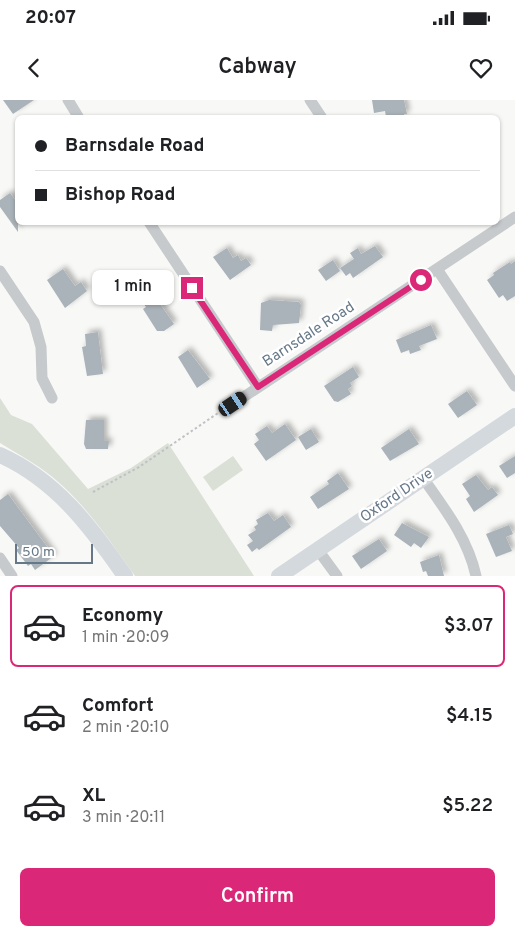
<!DOCTYPE html>
<html lang="en">
<head>
<meta charset="utf-8">
<style>
  :root { --surface:#fff; --page:#f6f6f6; --text:#202124; --muted:#757577; --line:#e0e0e0; --accent:#db2777 }
  body { margin:0; font-family:Overpass,sans-serif; background:var(--page); color:var(--text); height:100vh; display:flex; flex-direction:column; font-size:19px; white-space:nowrap }
  * { box-sizing:border-box; margin:0 }
  p { font-size:16px; color:var(--muted) }
  .icon { flex:none; width:28px; height:28px; fill:none; stroke:currentColor; stroke-width:2; stroke-linecap:round; stroke-linejoin:round }
  .map { position:relative; height:476px; overflow:hidden }
  .details { display:flex; flex-direction:column; background:var(--surface); flex:1 }
  .details>* { flex:none }
  .banner { position:absolute; left:15px; top:15px; width:485px; height:110px; border-radius:8px; box-shadow:0 1px 4px #0004; display:grid; align-content:center; height:110px; padding:0 20px; background:var(--surface) }
  .scale { position:absolute; left:15px; bottom:12px; width:78px; box-sizing:border-box; padding-left:5px; border:2px solid #667888; border-top:0; font-size:14px; line-height:18px; white-space:nowrap; color:#667888; -webkit-text-stroke:4px #fff; paint-order:stroke }
  .end { position:absolute; width:22px; height:22px; margin:-11px; border:6px solid #db2777; background:#fff; box-shadow:0 0 0 2px #fff }
  .from { border-radius:50% }
  .bubble { position:absolute; height:35px; border-radius:8px; background:var(--surface); box-shadow:0 1px 4px #0004; font-size:16px; font-weight:600; line-height:35px; text-align:center }
  .car { position:absolute; width:15px; height:30px; margin:-15px -8px; border-radius:6px; box-shadow:0 0 4px 1px #0007; background:linear-gradient(#222 24%,#8ab4d8 0 40%,#222 0 76%,#8ab4d8 0 86%,#222 0) }
  .banner b { display:flex; align-items:center; gap:18px; height:48px; font-size:19px }
  .banner b+b { border-top:1px solid var(--line) }
  .banner i { width:12px; height:12px; background:var(--text) }
  ul { padding:9px 0 0; list-style:none }
  li { display:flex; align-items:center; gap:15px; height:82px; margin:0 10px 8px; padding:0 10px; border:2px solid transparent; border-radius:8px }
  li div { flex:1 }
  li b { display:block; font-size:19px }
  li em { font-style:normal; font-weight:600 }
  li.active { border-color:var(--accent) }
  li>.icon { width:45px; height:45px; stroke-width:1.5 }
  .action { display:flex; gap:10px; margin-top:auto; padding:10px 20px }
  .action a { flex:1; height:58px; border-radius:8px; background:var(--accent); color:#fff; font-size:20px; font-weight:600; line-height:58px; text-align:center }
  .status { display:flex; justify-content:space-between; align-items:center; height:35px; padding:0 25px; background:var(--surface); direction:ltr }
  .status svg { height:14px; fill:currentColor }
  header { display:flex; justify-content:space-between; align-items:center; height:65px; padding:0 20px; background:var(--surface); font-size:22px; font-weight:600 }
  .map>svg:first-child { display:block }
  .green { fill:#dae0d6 }
  .building { fill:#aab3b9; filter:url(#shadow) }
  .lines { fill:none; stroke-linecap:round; stroke-linejoin:round }
  .path { stroke:#bfc2c4; stroke-width:2; stroke-dasharray:2.5 2.5; stroke-linecap:butt }
  .minor { stroke:#c6cacd; stroke-width:11 }
  .secondary { stroke:#d4d9de; stroke-width:16 }
  .route { stroke:#db2777; stroke-width:6 }
  .labels { text-anchor:middle; dominant-baseline:central; stroke-width:5; stroke-linejoin:round; paint-order:stroke }
  .street-label { font-size:15px; fill:#667888; stroke:#fff }
</style>
</head>
<body>
<div class="status"><b>20:07</b><svg viewBox="0 0 49 12"><path d="M0 12V9h3v3zM5 12V6h3v6zM10 12V3h3v9zM15 12V0h3v12zM26 1h20v11H26zM47 4h2v5h-2z"/></svg></div>
<header><svg class="icon" aria-label="back" viewBox="0 0 24 24"><path d="M15 5l-7 7 7 7"/></svg>Cabway<svg class="icon" aria-label="heart" viewBox="0 0 24 24"><path d="M12 20l-8-8c-3-5 5-10 8-4 3-6 11-1 8 4z"/></svg></header>
<div class="map">
<svg width="515" height="476" viewBox="0 0 515 476">
  <defs>
    <filter id="shadow"><feDropShadow dx="3.5" dy="-3.5" stdDeviation="2.5" flood-color="#0004"/></filter>
  </defs>
  <rect width="100%" height="100%" fill="#f8f8f6"/>
  <g class="green">
    <path d="M0,298l11,17 21,9 56,65 43,-21 37,-25 86,133h-119c-28,-39 -55,-81 -96,-109 -12,-8 -26,-16 -39,-24z"/>
    <polygon points="233,356 243,370 213,391 203,377"/>
  </g>
  <g class="building">
    <polygon points="3,0 34,0 13,14"/>
    <polygon points="372,0 404,0 407,14 404,14 404,18 391,18 386,17 385,11 374,13"/>
    <polygon points="10,93 18,104 18,132 0,107 0,100"/>
    <polygon points="375,146 383,157 353,178 350,173 346,176 340,168 354,159 350,153 358,148 361,154"/>
    <polygon points="227,148 233,158 238,155 241,161 246,158 251,165 230,180 213,157"/>
    <polygon points="333,160 340,171 326,181 318,170"/>
    <polygon points="515,161 515,196 507,201 503,195 499,198 487,180 494,175 493,173 510,162 511,164"/>
    <polygon points="63,169 75,186 81,182 87,191 65,208 47,180"/>
    <polygon points="151,191 174,224 164,231 157,231 143,209 146,207 140,198"/>
    <polygon points="269,200 299,202 301,205 299,223 273,225 272,231 260,230 261,203"/>
    <polygon points="431,225 437,239 419,246 421,250 410,254 409,250 401,253 396,240"/>
    <polygon points="98,232 103,274 87,276 82,247 86,246 85,234"/>
    <polygon points="188,250 210,279 197,288 178,257"/>
    <polygon points="353,267 359,277 350,283 352,286 348,289 351,294 338,302 334,301 324,286"/>
    <polygon points="467,291 477,305 458,318 448,304"/>
    <polygon points="86,320 104,320 104,341 109,341 108,349 86,349 84,344"/>
    <polygon points="285,324 296,340 266,361 254,344 259,340 255,334 267,326 272,333"/>
    <polygon points="311,329 319,342 306,350 298,337"/>
    <polygon points="409,329 419,344 390,361 381,348"/>
    <polygon points="515,356 515,373 507,378 499,366"/>
    <polygon points="338,373 349,389 318,409 310,397 329,384 327,381"/>
    <polygon points="476,375 488,390 492,387 498,395 474,412 466,399 470,396 462,384"/>
    <polygon points="8,394 54,456 35,470 31,464 28,466 16,450 19,448 0,426 0,400"/>
    <polygon points="268,413 274,421 283,415 291,427 259,450 257,448 252,452 247,445 253,441 248,435 256,430 254,427 258,424 256,420"/>
    <polygon points="402,423 429,437 421,448 414,443 411,447 394,435"/>
    <polygon points="509,425 513,434 506,437 512,451 496,457 486,434"/>
    <polygon points="379,439 387,451 361,469 352,456"/>
    <polygon points="439,455 444,476 428,476 426,471 423,472 420,462"/>
  </g>
  <g class="lines">
    <polyline class="path" points="93,392 139,367 224,309"/>
    <g class="minor">
      <polyline points="68,0 79,18"/>
      <polyline points="310,0 322,18"/>
      <polyline points="149,122 258,287"/>
      <polyline points="437,169 515,286"/>
      <polyline points="0,171 34,222 41,247 42,278 52,298"/>
      <polyline points="233,304 515,117"/>
      <path d="M423,378c22,31 45,61 53,98"/>
      <polyline points="318,450 337,476"/>
      <polyline points="0,458 12,476"/>
    </g>
    <g class="secondary">
      <path d="M0,355c56,25 91,72 125,121"/>
      <polyline points="279,476 515,316"/>
    </g>
  </g>
  <g class="lines">
    <polyline class="route" points="192,188 258,287 421,180"/>
  </g>
  <g class="labels">
    <g class="street-label">
      <text transform="translate(309 235) rotate(-33)">Barnsdale Road</text>
      <text transform="translate(397 396) rotate(-34)">Oxford Drive</text>
    </g>
  </g>
</svg>
<div class="scale">50 m</div>
<i class="end from" style="left:421px;top:180px"></i>
<i class="end" style="left:192px;top:188px"></i>
<div class="bubble" style="left:92px;top:170px;width:82px">1 min</div>
<i class="car" style="left:233px;top:304px;rotate:56deg"></i>
<div class="banner">
<b><i class="from"></i>Barnsdale Road</b>
<b><i></i>Bishop Road</b>
</div>
</div>
<section class="details">
<ul>
<li class="active"><svg class="icon" aria-label="car" viewBox="0 0 24 24"><path d="M5 17H2v-5l4-1 3-4h7l3 4 3 1v5h-3M9 17h6M6 11h13"/><circle cx="7" cy="17" r="2"/><circle cx="17" cy="17" r="2"/></svg><div><b>Economy</b><p>1 min · 20:09</p></div><em>$3.07</em></li>
<li><svg class="icon" aria-label="car" viewBox="0 0 24 24"><path d="M5 17H2v-5l4-1 3-4h7l3 4 3 1v5h-3M9 17h6M6 11h13"/><circle cx="7" cy="17" r="2"/><circle cx="17" cy="17" r="2"/></svg><div><b>Comfort</b><p>2 min · 20:10</p></div><em>$4.15</em></li>
<li><svg class="icon" aria-label="car" viewBox="0 0 24 24"><path d="M5 17H2v-5l4-1 3-4h7l3 4 3 1v5h-3M9 17h6M6 11h13"/><circle cx="7" cy="17" r="2"/><circle cx="17" cy="17" r="2"/></svg><div><b>XL</b><p>3 min · 20:11</p></div><em>$5.22</em></li>
</ul>
<div class="action"><a>Confirm</a></div>
</section>
</body>
</html>
